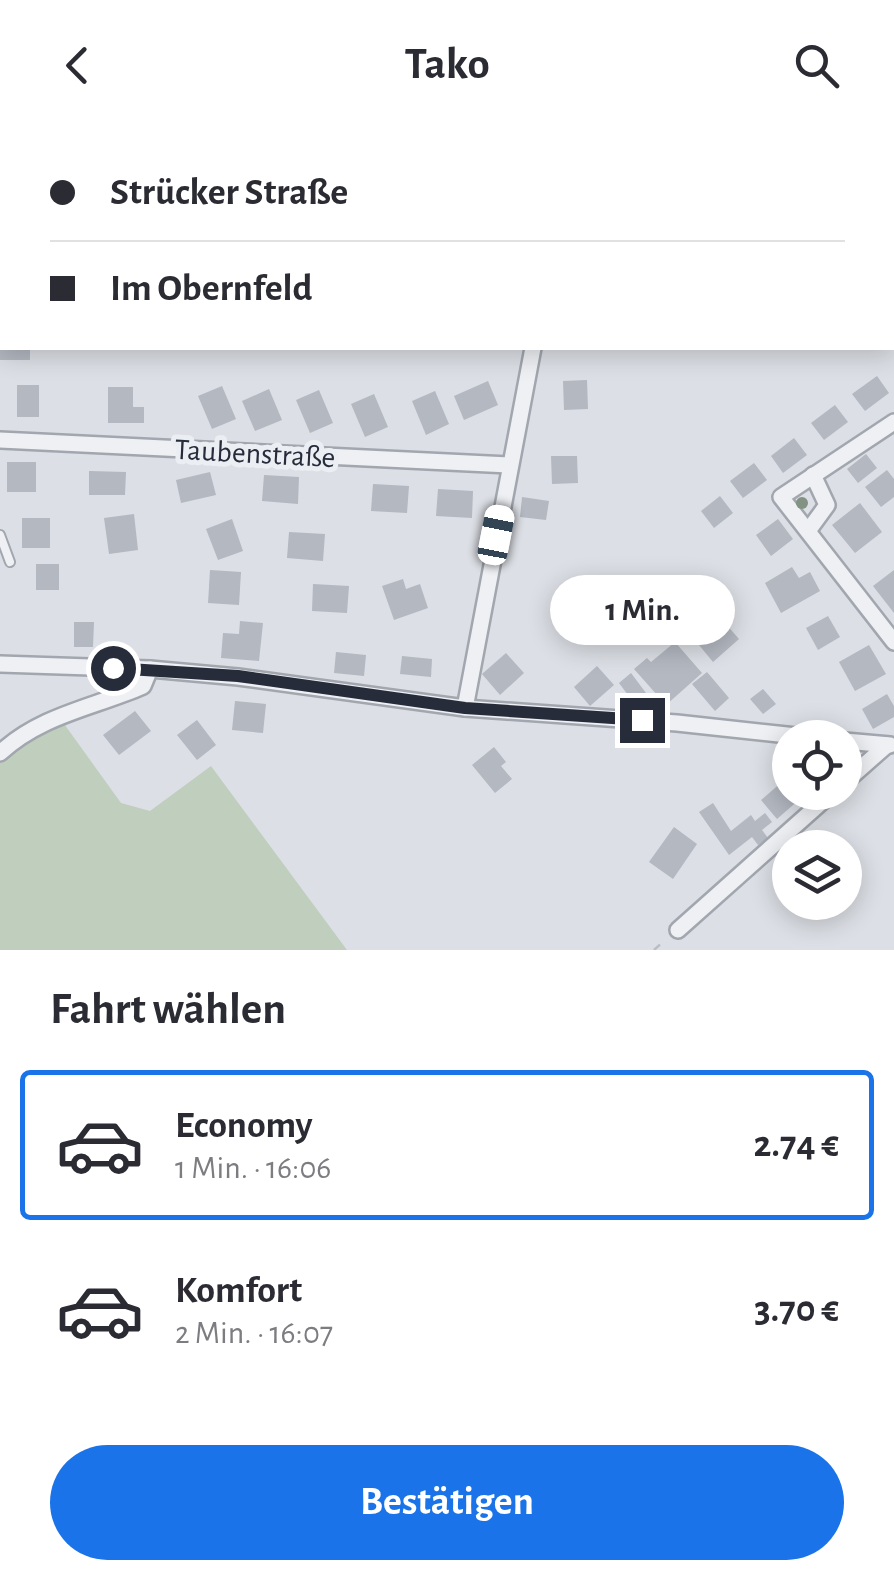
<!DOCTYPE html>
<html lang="de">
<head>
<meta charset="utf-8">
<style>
  :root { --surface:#fff; --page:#f7f7f7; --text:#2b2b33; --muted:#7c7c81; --line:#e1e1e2; --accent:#1a73e8 }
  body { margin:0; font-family:"Alegreya Sans",sans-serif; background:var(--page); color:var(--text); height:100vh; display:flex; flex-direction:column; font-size:38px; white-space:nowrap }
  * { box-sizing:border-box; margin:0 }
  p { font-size:32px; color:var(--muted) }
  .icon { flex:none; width:55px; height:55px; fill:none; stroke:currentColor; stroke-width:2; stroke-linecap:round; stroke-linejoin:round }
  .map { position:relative; height:820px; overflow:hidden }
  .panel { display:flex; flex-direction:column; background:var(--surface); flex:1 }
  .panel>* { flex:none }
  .banner { position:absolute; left:0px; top:0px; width:895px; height:220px; box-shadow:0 5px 25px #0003; display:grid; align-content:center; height:220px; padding:0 50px; background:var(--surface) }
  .fabs { position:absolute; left:772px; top:590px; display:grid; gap:20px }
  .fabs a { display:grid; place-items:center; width:90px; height:90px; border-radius:50%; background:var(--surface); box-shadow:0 5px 25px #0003; font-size:50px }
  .end { position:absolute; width:45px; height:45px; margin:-22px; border:12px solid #272c3a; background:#fff; box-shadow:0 0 0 5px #fff }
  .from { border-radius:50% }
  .bubble { position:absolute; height:70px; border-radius:35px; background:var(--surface); box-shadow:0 5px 25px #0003; font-size:32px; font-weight:700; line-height:70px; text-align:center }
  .car { position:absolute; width:30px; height:60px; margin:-30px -15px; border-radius:12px; box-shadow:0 0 8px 2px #0007; background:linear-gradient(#fff 24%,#345 0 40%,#fff 0 76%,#345 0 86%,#fff 0) }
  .banner b { display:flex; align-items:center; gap:35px; height:95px; font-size:38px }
  .banner b+b { border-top:2px solid var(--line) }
  .banner i { width:25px; height:25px; background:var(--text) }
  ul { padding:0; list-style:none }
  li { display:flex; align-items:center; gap:30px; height:150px; margin:0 20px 15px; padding:0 30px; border:5px solid transparent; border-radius:10px }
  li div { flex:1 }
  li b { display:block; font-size:38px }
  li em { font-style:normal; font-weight:700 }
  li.selected { border-color:var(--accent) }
  li>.icon { width:90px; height:90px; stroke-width:1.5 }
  h2 { padding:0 50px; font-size:45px; line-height:120px }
  .button { display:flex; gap:20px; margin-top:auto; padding:20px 50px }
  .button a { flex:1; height:115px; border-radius:60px; background:var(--accent); color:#fff; font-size:40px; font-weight:700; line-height:115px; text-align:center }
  header { display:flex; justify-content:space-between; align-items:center; height:130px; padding:0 50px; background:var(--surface); font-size:45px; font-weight:700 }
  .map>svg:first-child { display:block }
  .green { fill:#c0cebd }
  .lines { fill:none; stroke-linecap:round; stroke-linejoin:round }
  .stream { stroke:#98aac3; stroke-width:5 }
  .building { fill:#b3b8c1 }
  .service-casing { stroke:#a2a6ae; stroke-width:12 }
  .minor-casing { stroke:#a2a6ae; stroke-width:20 }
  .path { stroke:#babdc4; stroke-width:2.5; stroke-dasharray:8 8; stroke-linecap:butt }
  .service { stroke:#eef0f4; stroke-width:8 }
  .minor { stroke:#eef0f4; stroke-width:15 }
  .tree { fill:#829384 }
  .route { stroke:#272c3a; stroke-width:12 }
  .labels { text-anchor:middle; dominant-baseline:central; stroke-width:10; stroke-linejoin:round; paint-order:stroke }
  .street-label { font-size:30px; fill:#272c3a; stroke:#ebeef3 }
</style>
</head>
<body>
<header><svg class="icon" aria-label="back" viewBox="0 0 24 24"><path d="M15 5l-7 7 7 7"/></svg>Tako<svg class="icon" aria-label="search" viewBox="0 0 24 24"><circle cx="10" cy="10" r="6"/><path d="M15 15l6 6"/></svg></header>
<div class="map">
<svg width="894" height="820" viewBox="0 0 894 820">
  <rect width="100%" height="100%" fill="#dcdfe5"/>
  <g class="green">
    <polygon points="242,0 577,0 578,2 258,2"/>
    <polygon points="62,591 121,673 150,681 211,636 347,820 0,820 0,633 27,608"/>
  </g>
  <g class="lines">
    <polyline class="stream" points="176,0 187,2"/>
  </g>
  <g class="building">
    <rect x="0" y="218" width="30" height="12"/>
    <polygon points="877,246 889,263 865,281 852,264"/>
    <polygon points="587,250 588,279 564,280 563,251"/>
    <polygon points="488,251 498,275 464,290 454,266"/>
    <rect x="17" y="255" width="22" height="32"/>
    <polygon points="222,256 236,289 212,299 198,266"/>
    <polygon points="108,257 133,257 133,277 144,277 144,293 108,293"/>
    <polygon points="269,259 282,290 255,301 242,271"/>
    <polygon points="319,260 333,293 310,303 296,270"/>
    <polygon points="435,261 449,294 426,305 412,271"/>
    <polygon points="374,264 388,297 365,307 351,274"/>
    <polygon points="835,275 848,292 824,310 811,293"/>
    <polygon points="794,308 807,325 783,343 771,326"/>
    <polygon points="866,324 877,338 858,353 847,339"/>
    <polygon points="551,326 577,326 578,353 552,354"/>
    <rect x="7" y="332" width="29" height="30"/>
    <polygon points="754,333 767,350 743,368 730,351"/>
    <polygon points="887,340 894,349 894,367 881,377 865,357"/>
    <polygon points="89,341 126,342 125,365 89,365"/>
    <polygon points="210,342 216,365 181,373 176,350"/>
    <polygon points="264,345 299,347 298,374 262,371"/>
    <polygon points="373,354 409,356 407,383 371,381"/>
    <polygon points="438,359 473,361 472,388 436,386"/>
    <polygon points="720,366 733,383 714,398 701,381"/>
    <polygon points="522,367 549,371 546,390 520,387"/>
    <polygon points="860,373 882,402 855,423 832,395"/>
    <polygon points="134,384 138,420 109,424 104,388"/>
    <rect x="22" y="388" width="28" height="30"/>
    <polygon points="232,389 243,421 218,430 206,399"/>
    <polygon points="778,389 793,409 771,426 756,405"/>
    <polygon points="289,402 325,404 323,431 287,428"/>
    <rect x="36" y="434" width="23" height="26"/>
    <polygon points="792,437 799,448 810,442 820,461 781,483 765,453"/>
    <polygon points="210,440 241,442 239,475 208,473"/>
    <polygon points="894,440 894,483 873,456"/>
    <polygon points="403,449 406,459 420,454 428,478 394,490 382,456"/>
    <polygon points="313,454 349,456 347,483 312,481"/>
    <polygon points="640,474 655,492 631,512 616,495"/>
    <polygon points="828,486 840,507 818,520 806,498"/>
    <polygon points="240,491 263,493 259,531 221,528 223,503 239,504"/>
    <polygon points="74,492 94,492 93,517 74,517"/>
    <polygon points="725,493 739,509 713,532 699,515"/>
    <polygon points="675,512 702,543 666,575 634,539 647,528 651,532"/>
    <polygon points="869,515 886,544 855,561 839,532"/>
    <polygon points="336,522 366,525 364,546 334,543"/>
    <polygon points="506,523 524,543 500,565 482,544"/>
    <polygon points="402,526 432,529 431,547 400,544"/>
    <polygon points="597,536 614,555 590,576 574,557"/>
    <polygon points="707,542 729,568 715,581 692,554"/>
    <polygon points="631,543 649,567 637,577 619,553"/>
    <polygon points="763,559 776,574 763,584 750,569"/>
    <polygon points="887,564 894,576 894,587 873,599 862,579"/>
    <polygon points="235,571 266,574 263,603 232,600"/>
    <polygon points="135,581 151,601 119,625 103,605"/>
    <polygon points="197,590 216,615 197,630 177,605"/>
    <polygon points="494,617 506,632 501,636 512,649 495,663 472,635"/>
    <polygon points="790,645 790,662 808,662 777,689 761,670"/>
    <polygon points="713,673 731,701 751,685 755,691 765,683 772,692 762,700 768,708 758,715 752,707 729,725 699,682"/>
    <polygon points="674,697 697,714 673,749 649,732"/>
  </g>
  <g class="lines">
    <defs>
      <g id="service">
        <polyline points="859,0 860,2"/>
        <polyline points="0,405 10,432"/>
      </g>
      <g id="minor">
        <polyline points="892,6 894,6"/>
        <polyline points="0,34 2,34"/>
        <polyline points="0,92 2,92"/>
        <polyline points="894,292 781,367 894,512"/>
        <polyline points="0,310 509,335"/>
        <polyline points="808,401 827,375 813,345"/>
        <polyline points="0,534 150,539 238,547 465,578 677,593 815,608"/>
        <polyline points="465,578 533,218"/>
        <polyline points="845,611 890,615"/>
        <path d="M0,623c41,-38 92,-45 143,-67l7,-17"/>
        <polyline points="845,652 887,615"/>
        <polyline points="678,800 833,662"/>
      </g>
    </defs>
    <use href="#service" class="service-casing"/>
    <use href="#minor" class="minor-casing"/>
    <g class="path">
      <polyline points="892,151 894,153"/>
      <polyline points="654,820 664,811"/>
    </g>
    <use href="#service" class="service"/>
    <use href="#minor" class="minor"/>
  </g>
  <circle class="tree" cx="802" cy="373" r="6"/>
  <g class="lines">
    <polyline class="route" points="113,538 238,546 465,578 642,590"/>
  </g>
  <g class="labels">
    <g class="street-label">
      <text transform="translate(255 324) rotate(3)">Taubenstraße</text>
    </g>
  </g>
</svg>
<div class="fabs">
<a><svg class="icon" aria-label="locate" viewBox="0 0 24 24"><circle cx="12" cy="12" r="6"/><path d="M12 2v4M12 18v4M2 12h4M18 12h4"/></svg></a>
<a><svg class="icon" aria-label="layers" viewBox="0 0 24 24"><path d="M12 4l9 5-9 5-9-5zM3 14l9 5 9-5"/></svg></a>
</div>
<i class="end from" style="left:113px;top:538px"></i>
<i class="end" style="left:642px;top:590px"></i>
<div class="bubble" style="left:550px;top:445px;width:185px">1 Min.</div>
<i class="car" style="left:496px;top:405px;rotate:11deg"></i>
<div class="banner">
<b><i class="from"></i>Strücker Straße</b>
<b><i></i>Im Obernfeld</b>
</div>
</div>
<section class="panel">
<h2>Fahrt wählen</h2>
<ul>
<li class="selected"><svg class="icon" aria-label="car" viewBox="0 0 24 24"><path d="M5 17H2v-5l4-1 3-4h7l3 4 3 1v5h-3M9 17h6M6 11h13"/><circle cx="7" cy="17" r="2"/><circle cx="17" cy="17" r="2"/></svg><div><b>Economy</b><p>1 Min. · 16:06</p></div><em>2.74 €</em></li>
<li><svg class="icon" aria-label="car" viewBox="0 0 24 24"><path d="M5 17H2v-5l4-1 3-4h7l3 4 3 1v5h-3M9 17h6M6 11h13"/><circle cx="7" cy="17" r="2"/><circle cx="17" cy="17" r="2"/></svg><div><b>Komfort</b><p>2 Min. · 16:07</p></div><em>3.70 €</em></li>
</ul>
<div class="button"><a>Bestätigen</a></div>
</section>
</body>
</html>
